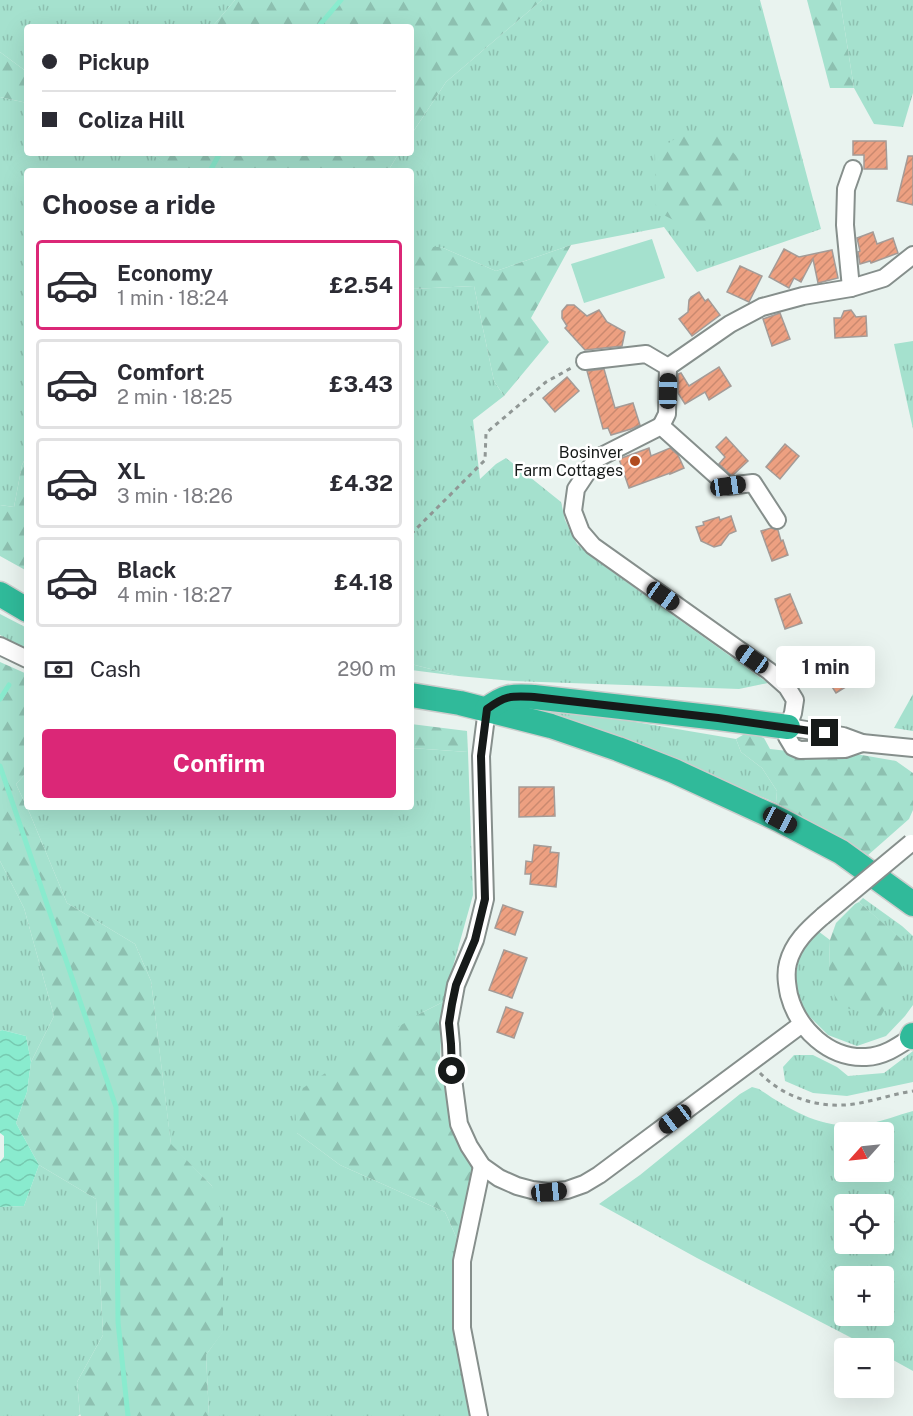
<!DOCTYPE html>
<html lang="en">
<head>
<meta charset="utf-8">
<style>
  :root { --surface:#fff; --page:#f2f2f3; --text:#2b2b33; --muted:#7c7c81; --line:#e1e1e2; --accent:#db2777 }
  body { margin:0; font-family:"Public Sans",sans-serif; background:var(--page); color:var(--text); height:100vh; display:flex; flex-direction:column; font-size:22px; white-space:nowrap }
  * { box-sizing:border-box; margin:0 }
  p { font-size:20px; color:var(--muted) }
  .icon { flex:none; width:33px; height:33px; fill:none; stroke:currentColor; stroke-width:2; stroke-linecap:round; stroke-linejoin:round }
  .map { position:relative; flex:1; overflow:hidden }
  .side { position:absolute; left:24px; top:168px; width:390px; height:642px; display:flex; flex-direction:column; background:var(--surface); border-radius:6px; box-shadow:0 6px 24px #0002 }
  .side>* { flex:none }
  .banner { position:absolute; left:24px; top:24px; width:390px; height:132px; border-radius:6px; box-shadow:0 6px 24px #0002; display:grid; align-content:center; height:132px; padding:0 18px; background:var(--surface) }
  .needle { width:39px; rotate:243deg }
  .fabs { position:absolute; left:834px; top:1122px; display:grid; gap:12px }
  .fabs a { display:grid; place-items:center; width:60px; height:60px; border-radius:6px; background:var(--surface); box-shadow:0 6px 24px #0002; font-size:30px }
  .end { position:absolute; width:27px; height:27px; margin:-14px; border:8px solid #161a19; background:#fff; box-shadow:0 0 0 3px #fff }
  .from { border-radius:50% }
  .bubble { position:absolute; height:42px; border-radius:6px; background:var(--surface); box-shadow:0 6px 24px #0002; font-size:20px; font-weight:700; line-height:42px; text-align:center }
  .car { position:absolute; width:18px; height:36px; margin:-18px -9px; border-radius:8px; box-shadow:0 0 4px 2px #0007; background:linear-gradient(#222 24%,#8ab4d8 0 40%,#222 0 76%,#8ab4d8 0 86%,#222 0) }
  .banner b { display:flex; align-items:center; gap:21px; height:57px; font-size:22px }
  .banner b+b { border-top:2px solid var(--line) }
  .banner i { width:15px; height:15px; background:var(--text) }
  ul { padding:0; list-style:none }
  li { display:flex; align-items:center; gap:18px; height:90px; margin:0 12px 9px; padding:0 6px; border:3px solid var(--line); border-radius:6px }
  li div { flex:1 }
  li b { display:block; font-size:22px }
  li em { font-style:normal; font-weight:700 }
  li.on { border-color:var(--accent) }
  li>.icon { width:54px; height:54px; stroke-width:1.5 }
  h2 { padding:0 18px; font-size:27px; line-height:72px }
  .pay { display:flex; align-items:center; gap:15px; height:66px; padding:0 18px; font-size:22px }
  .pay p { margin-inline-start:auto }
  .primary-button { display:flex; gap:12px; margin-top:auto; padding:12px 18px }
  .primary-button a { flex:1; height:69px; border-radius:6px; background:var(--accent); color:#fff; font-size:24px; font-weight:700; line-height:69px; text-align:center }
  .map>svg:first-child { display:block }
  .grass { fill:url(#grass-tufts); fill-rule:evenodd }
  .forest { fill:url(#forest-firs) }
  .pitch { fill:#a5e1ce }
  .water { fill:url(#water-waves) }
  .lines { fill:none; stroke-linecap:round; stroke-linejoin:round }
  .stream { stroke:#89ebce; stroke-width:5 }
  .building { fill:url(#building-hatch); stroke:#a49b97; stroke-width:1.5 }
  .minor-casing { stroke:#868f8c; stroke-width:20 }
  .highway-casing { stroke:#cccdcc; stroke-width:27 }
  .path { stroke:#909795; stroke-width:3; stroke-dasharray:4.5 4.5; stroke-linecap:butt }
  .minor { stroke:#fff; stroke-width:16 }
  .highway { stroke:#30ba9a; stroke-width:24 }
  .minor-bridge-casing { stroke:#868f8c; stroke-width:20; stroke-linecap:butt }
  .minor-bridge { stroke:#fff; stroke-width:16 }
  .route { stroke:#161a19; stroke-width:8 }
  .poi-dot { fill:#b14b1e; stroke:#fff; stroke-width:2 }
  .labels { text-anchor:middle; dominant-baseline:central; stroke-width:5; stroke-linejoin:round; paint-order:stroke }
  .poi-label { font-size:16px; fill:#161a19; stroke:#fff; text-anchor:end }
</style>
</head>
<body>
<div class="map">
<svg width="913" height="1416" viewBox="0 0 913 1416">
  <defs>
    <pattern id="grass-tufts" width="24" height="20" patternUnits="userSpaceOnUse" patternTransform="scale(1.5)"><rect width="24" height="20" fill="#a5e1ce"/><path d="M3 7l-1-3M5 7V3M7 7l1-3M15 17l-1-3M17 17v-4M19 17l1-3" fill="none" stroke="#8dc0b0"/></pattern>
    <pattern id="forest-firs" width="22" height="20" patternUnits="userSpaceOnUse" patternTransform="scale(1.5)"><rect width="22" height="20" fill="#a5e1ce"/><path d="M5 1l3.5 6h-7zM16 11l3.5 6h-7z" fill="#8dc0b0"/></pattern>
    <pattern id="water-waves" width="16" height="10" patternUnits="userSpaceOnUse" patternTransform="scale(1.5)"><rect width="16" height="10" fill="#89ebce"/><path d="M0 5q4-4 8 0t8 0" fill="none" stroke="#76c9b0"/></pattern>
    <pattern id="building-hatch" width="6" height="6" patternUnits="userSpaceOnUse" patternTransform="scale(1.5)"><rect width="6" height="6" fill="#eda081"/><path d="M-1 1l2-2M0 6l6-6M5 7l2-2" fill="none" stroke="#ca896f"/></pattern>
  </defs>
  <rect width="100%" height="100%" fill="#e9f3ef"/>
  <g class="grass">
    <polygon points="0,0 235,0 212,27 27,27 27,72 0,52"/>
    <polygon points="542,0 760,0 821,229 697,272 664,227 571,245 496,271 441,247 411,247 411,171 388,171 399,153 411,153 411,135 446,82"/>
    <polygon points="840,0 913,0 913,93 903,127 874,124 854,88"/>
    <polygon points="0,97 27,103 27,153 150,153 176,170 27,171 27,455 22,465 14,507 0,505"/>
    <polygon points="474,286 494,381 504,396 473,420 480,479 496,464 506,458 561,502 565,520 577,544 593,558 768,683 739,689 513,681 458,676 411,664 411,289"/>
    <polygon points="913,341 913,429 894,344"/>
    <polygon points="0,614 27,628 27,650 0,635"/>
    <polygon points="913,694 913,731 894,728"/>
    <polygon points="529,704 736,739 741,752 762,768 777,791 776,803 629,741 527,707"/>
    <polygon points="411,748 468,752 473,895 443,1002 419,1014 297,1133 340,1165 445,1212 458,1241 452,1292 455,1331 471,1416 209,1416 206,1355 223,1331 212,1186 171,1145 151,981 135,944 67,903 30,814 16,784 27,772 27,807 411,807"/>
    <polygon points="0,861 24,908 54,1016 31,1062 26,1036 2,1030 0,1031"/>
    <polygon points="863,898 902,926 913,936 913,1005 905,1016 886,1036 857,1046 828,1035 806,1013 794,985 800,952 818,931 830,940 829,970 907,945 859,902"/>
    <polygon points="913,1051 913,1082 847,1096 813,1093 785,1081 783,1067 794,1055 813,1055 837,1067 848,1076 884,1073"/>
    <path d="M752,1087l7,2c32,22 67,43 109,35 15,-3 30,-9 45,-13v260l-29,-16v-7h-13l-174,-90 -98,-54 41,-29 100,-81zM844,1132h40v40h-40zM844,1204h40v40h-40zM844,1276h40v40h-40z"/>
    <polygon points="39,1165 96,1199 103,1335 77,1382 80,1414 78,1416 0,1416 0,1207 24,1206"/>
  </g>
  <g class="forest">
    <polygon points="235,0 542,0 446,82 411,135 411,27 212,27"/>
    <polygon points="807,0 840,0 854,88 830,88"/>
    <polygon points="0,52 27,72 27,103 0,97"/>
    <polygon points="712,130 744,164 745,191 705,226 681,224 656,211 655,152 678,137"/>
    <polygon points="150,153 399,153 388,171 176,171"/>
    <polygon points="571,245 531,318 549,342 504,396 494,381 474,286 411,289 411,247 441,247 496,271"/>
    <polygon points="27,455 27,571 0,556 0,505 14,507 22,465"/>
    <polygon points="0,662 27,674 27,772 16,784 30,814 67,903 135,944 151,981 171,1144 212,1186 223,1216 223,1332 206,1355 209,1416 81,1416 80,1414 77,1382 103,1335 96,1199 39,1165 16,1123 27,1092 31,1062 54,1016 24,908 0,861"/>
    <polygon points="411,664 458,676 411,670"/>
    <polygon points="411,724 467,731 468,752 411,748"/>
    <polygon points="748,732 764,738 770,749 788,751 856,754 896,761 913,773 913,810 909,819 867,856 776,803 777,791 762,768 741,752 736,739"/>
    <polygon points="859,902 908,945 899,982 880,1018 837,1005 829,970 830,940 836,923 855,904"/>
    <polygon points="443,1002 440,1060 452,1118 473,1168 458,1241 445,1212 340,1165 297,1133 295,1108 303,1088 345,1060 419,1014"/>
  </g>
  <polygon class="pitch" points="652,239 665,278 584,303 571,264"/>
  <polygon class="water" points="2,1030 26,1036 31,1062 27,1092 16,1123 39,1165 24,1206 0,1207 0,1162 4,1157 4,1136 0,1133 0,1031"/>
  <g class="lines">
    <g class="stream">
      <polyline points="318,27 341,0"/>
      <polyline points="210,171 220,153"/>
      <polyline points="0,699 9,685"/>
      <polyline points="0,766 116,1107 118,1322 128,1416"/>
    </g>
  </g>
  <g class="building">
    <polygon points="853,141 886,141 887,169 864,169 864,155 853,155"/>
    <polygon points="908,156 913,156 913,205 897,201"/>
    <polygon points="873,232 877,244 893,238 898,253 871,263 870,261 860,264 858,252 860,251 857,238"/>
    <polygon points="784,249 799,257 832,250 838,278 818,283 813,259 801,282 794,278 789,288 769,277"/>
    <polygon points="740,266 762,276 749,302 727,292"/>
    <polygon points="699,292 705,301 708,299 720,315 692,336 679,319 688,312 689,300 691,297"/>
    <polygon points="567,305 574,305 587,316 599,310 607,322 625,332 622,346 585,350 565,328 567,326 562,318 562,311"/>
    <polygon points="851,310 856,317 866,316 867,336 835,338 834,318 841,318 844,311"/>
    <polygon points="780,313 790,339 772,346 763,319"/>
    <polygon points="719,367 731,386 709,400 705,392 685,404 678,393 678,374 681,373 689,386"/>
    <polygon points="604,369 615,408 633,403 640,425 631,429 611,435 608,428 603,429 587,371"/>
    <polygon points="567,377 579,391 555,412 543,398"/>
    <polygon points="726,437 748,461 733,475 731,475 719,464 725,457 716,447"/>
    <polygon points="785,444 799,456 780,479 766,467"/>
    <polygon points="649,448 651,456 670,448 678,455 684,468 670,474 670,473 629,488 619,459"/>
    <polygon points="731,516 736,531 729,534 721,545 714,547 701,541 696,527 704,525 703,522 719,517 720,520"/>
    <polygon points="771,528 778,530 781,541 783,540 788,555 772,561 761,531"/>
    <polygon points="790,594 802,623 785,629 775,599"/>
    <polygon points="845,649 862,677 836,693 818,665"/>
    <polygon points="519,787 554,787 555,816 519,817"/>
    <polygon points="534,845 551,847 550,852 559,853 556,887 530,884 531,874 525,874 526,861 532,862"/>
    <polygon points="503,905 523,912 515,935 495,928"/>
    <polygon points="504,950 527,958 512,998 489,990"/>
    <polygon points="506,1007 523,1013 514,1038 497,1032"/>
  </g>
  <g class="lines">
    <defs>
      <g id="minor">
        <polyline points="851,288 845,225 846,189 853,169"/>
        <polyline points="585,361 646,354 668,367"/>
        <polyline points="661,426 667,414 668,367 730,324 762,307 803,296 851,288 884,278 913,255"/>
        <polyline points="777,520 753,483 728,486 661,426 596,459 576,489 573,511 581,532 593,546 769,671 787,687 795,700 793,713 788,727 787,737 793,747 800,750 845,749 862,743"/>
        <polyline points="0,646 27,659"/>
        <polyline points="487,709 481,756 485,899 475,940 456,985 449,1023 451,1044 452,1071 459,1124 469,1146 482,1166 499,1178 517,1186 532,1190 549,1192 567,1190 584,1184 599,1175 802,1024"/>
        <polyline points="788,727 843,736 862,743 913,748"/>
        <path d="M823,916c-15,13 -30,27 -35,47 -3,11 -1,22 1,32 9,34 40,64 77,62 18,-1 31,-10 46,-20"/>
        <polyline points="479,1416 462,1328 462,1261 482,1166"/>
      </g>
      <g id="highway">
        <polyline points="0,594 27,610"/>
        <polyline points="411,695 460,703 551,726 618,749 674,771 780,820 841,852 913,904"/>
        <path d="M487,709c19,-14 24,-13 47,-12l184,21 70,9"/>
        <polyline points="912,1037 913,1035"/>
      </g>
    </defs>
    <use href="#minor" class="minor-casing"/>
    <use href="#highway" class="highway-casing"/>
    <g class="path">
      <polyline points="411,534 485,460 486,433 546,382 573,367"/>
      <path d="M760,1073c24,25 60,36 94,31 20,-3 39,-10 59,-13"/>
    </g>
    <use href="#minor" class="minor"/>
    <use href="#highway" class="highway"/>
    <defs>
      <polyline id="minor-bridge" points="823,916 911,843"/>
    </defs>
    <use href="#minor-bridge" class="minor-bridge-casing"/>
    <use href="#minor-bridge" class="minor-bridge"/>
  </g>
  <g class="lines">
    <path class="route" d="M452,1071l-1,-27 -2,-21 3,-19 4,-19 19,-45 10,-41 -4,-143 6,-47c19,-14 24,-13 47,-12l184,21 107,15"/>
  </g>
  <circle class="poi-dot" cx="635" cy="461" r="6"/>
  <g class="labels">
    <g class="poi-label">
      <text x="623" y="452">Bosinver<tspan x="623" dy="18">Farm Cottages</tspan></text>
    </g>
  </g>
</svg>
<div class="fabs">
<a><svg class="needle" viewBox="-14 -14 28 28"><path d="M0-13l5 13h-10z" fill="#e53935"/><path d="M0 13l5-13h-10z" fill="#7c7c81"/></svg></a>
<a><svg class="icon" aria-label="locate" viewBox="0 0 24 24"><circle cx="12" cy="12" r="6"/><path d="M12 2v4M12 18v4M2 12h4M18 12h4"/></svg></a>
<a>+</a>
<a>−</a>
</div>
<i class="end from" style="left:452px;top:1071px"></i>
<i class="end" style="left:825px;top:733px"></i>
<div class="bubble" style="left:776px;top:646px;width:99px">1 min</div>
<i class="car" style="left:668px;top:391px;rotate:1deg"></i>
<i class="car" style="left:728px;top:486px;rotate:82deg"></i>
<i class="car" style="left:663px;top:596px;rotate:125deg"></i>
<i class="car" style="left:752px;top:659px;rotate:305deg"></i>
<i class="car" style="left:780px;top:820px;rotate:118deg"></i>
<i class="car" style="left:675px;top:1119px;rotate:233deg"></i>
<i class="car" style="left:549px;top:1192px;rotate:84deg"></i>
<div class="banner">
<b><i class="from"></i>Pickup</b>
<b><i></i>Coliza Hill</b>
</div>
<section class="side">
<h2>Choose a ride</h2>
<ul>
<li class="on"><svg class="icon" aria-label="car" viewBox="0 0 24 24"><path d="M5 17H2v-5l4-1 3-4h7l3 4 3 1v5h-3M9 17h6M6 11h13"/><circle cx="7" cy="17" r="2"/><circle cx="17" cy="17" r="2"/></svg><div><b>Economy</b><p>1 min · 18:24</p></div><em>£2.54</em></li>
<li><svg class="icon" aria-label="car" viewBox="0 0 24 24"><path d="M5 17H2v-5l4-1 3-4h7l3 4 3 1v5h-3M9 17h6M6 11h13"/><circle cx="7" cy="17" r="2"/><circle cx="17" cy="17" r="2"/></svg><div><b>Comfort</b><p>2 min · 18:25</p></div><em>£3.43</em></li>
<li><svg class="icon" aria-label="car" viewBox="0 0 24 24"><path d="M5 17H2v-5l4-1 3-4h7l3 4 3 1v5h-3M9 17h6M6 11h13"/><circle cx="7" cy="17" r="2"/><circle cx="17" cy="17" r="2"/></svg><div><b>XL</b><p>3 min · 18:26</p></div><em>£4.32</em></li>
<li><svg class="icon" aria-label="car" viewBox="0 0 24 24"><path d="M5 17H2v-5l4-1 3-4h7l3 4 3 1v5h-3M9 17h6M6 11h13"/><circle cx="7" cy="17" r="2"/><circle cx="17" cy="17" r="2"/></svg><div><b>Black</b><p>4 min · 18:27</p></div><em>£4.18</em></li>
</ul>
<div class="pay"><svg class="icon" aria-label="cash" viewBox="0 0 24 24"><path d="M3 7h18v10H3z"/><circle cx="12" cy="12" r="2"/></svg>Cash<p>290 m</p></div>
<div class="primary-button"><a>Confirm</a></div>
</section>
</div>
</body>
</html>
